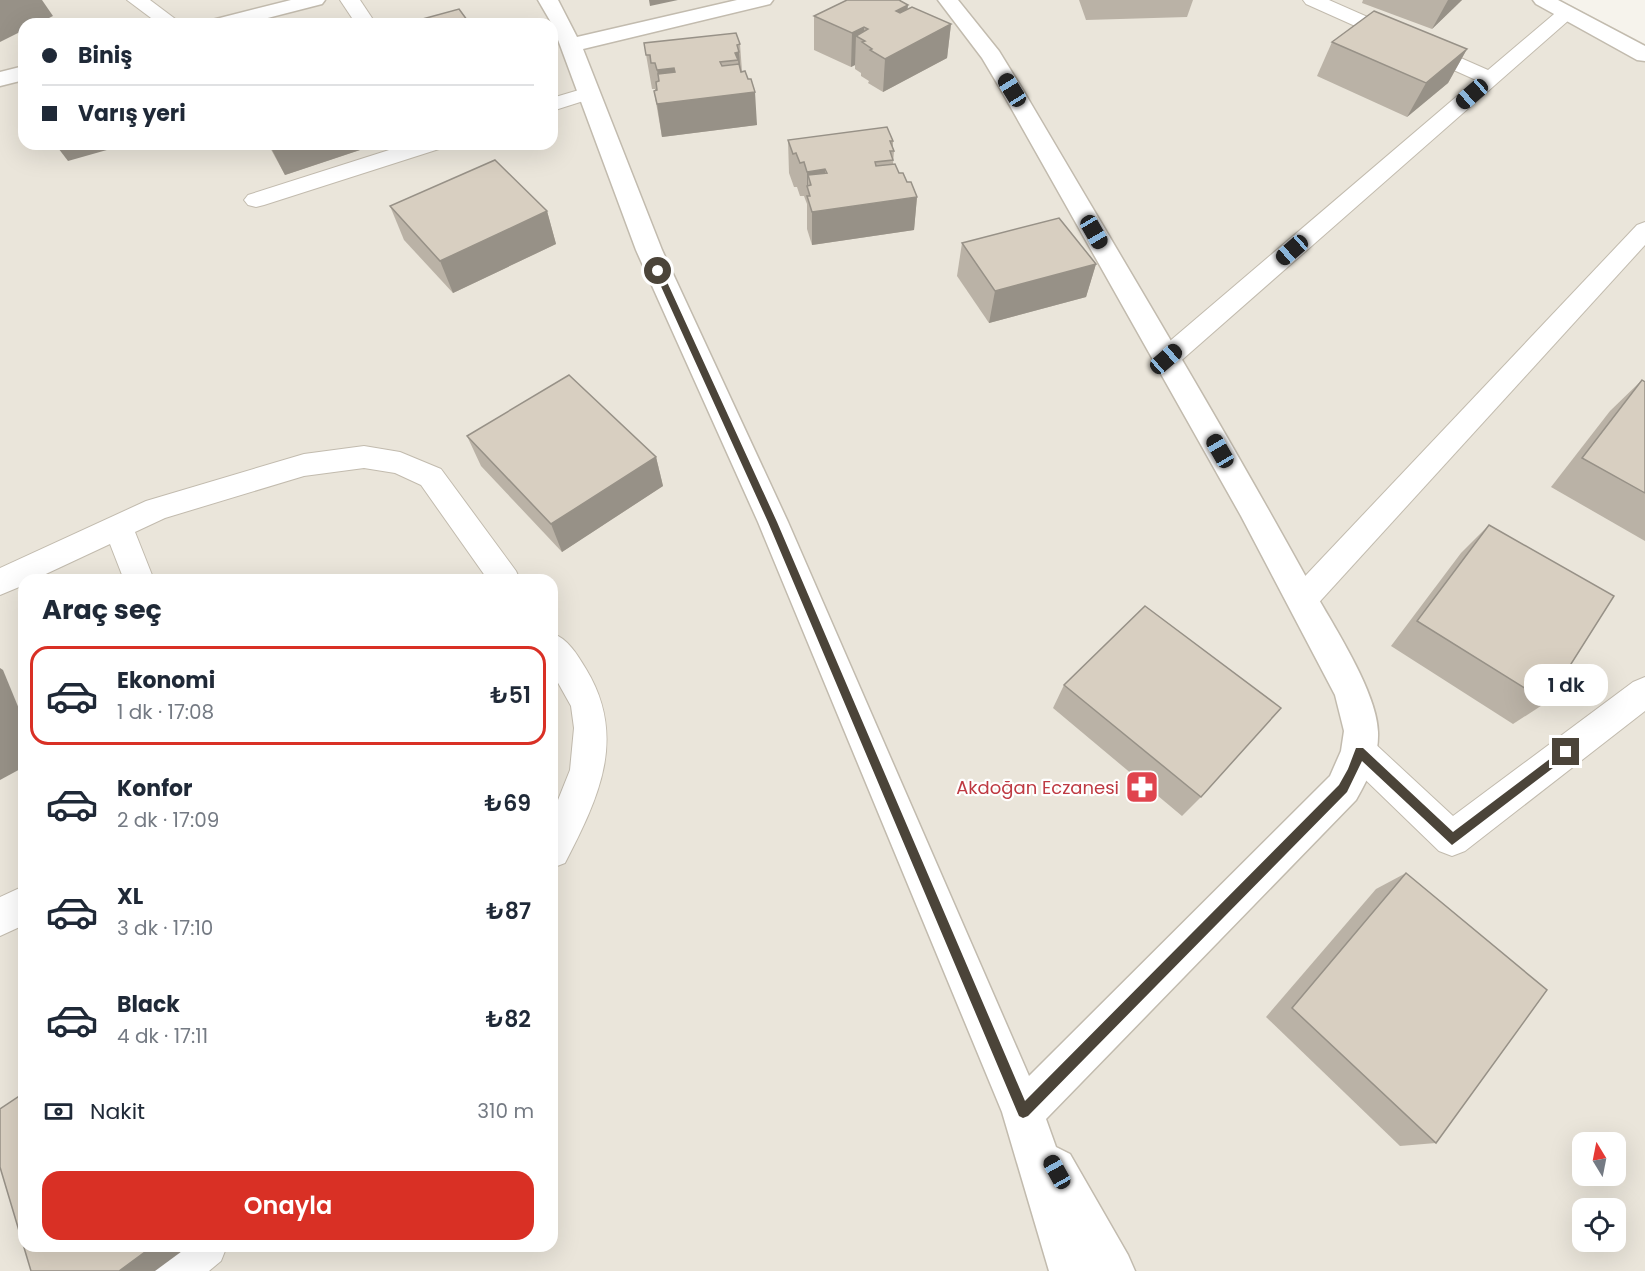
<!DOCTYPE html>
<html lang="tr">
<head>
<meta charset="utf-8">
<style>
  :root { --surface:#fff; --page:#f6f6f7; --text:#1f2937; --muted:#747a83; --line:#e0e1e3; --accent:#d93025 }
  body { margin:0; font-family:Poppins,sans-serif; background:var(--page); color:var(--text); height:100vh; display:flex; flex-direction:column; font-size:22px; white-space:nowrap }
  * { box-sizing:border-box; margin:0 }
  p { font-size:20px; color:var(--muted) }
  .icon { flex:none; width:33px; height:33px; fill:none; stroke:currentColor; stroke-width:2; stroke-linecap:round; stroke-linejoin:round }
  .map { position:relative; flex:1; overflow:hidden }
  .panel { position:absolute; left:18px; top:574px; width:540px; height:678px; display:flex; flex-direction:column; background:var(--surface); border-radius:18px; box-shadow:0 6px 24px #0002 }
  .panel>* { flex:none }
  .top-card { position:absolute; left:18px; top:18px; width:540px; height:132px; border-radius:18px; box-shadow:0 6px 24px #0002; display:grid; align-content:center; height:132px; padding:0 24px; background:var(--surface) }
  .needle { width:39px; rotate:350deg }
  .controls { position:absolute; left:1572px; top:1132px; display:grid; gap:12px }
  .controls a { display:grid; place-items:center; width:54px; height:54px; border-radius:12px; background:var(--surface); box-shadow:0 6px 24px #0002; font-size:30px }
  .end { position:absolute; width:27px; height:27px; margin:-14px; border:8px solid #4b4439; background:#fff; box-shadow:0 0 0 3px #fff }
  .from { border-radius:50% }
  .bubble { position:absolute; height:42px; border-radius:18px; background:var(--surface); box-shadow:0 6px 24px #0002; font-size:20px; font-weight:600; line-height:42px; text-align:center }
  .car { position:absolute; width:18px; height:36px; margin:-18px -9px; border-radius:8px; box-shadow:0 0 4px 2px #0007; background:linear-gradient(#222 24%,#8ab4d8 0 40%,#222 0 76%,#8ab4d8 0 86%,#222 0) }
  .top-card b { display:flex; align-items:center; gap:21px; height:57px; font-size:22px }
  .top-card b+b { border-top:2px solid var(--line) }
  .top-card i { width:15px; height:15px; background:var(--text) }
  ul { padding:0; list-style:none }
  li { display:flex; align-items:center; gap:18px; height:99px; margin:0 12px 9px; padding:0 12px; border:3px solid transparent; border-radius:18px }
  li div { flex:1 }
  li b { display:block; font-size:22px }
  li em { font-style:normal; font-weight:600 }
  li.on { border-color:var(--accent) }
  li>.icon { width:54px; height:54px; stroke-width:1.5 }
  h2 { padding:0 24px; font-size:27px; line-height:72px }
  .pay { display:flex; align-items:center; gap:15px; height:66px; padding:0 24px; font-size:22px }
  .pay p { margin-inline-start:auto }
  .action { display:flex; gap:12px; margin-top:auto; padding:12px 24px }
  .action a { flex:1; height:69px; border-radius:18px; background:var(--accent); color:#fff; font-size:24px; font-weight:600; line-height:69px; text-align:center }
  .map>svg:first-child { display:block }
  .residential { fill:#eae5da; fill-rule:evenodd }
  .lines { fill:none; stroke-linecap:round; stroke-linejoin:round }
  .minor-casing { stroke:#c2bbae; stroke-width:2 }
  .tertiary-casing { stroke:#c2bbae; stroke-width:3 }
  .minor { fill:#fff; fill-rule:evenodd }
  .tertiary { fill:#fff; fill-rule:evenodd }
  .wall { fill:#bab2a6 }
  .shaded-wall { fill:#979187 }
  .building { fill:#d8cfc1; stroke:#979187; stroke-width:1.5 }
  .route { fill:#4b4439 }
  .labels { text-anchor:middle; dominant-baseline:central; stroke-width:4.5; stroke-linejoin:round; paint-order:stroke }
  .health-label { font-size:18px; fill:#be3a42; stroke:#fff; text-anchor:end }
</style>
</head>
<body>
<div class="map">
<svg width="1645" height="1271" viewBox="0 0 1645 1271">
  <rect width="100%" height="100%" fill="#f6f3ec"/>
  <path class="residential" d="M0,0h1561l84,44v1227h-1645zM24,24h528v120h-528zM24,580h528v666h-528zM1582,1143h34v33h-34zM1582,1209h34v33h-34z"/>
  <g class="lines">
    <defs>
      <g id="minor">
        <polygon points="127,0 150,0 182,24 159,24"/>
        <polygon points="340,0 360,0 376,24 356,24"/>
        <polygon points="1303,0 1329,0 1488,70 1560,9 1574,9 1577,13 1175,366 1166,368 1157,366 1153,359 1157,352 1476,80 1306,4"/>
        <polygon points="589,87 596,89 600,93 596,97 552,111 552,98"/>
        <polygon points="408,144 442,144 439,149 264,205 256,207 248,205 244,200 248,195"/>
        <polygon points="1645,222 1645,245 1313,609 1302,613 1291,609 1287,600 1291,591 1637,225"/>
        <polygon points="364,446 400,452 441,469 516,571 520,580 488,580 421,485 395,473 364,468 304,476 165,518 135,532 154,580 124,580 110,544 33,580 24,580 24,585 0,595 0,568 146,501 304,454"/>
        <path d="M552,633c16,6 25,21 34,36 42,69 12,130 -21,194l-13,5v-53l18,-45 4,-42 -3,-22 -19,-34z"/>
        <polygon points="1645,677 1645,711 1465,851 1452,856 1439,851 1347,762 1342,751 1347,740 1359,735 1371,740 1453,816 1633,682"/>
        <polygon points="24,886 24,925 0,936 0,897"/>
        <polygon points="170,1246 227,1246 221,1261 209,1271 151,1271 158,1256"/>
      </g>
      <g id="tertiary">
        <polygon points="291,0 325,0 322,4 244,24 209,24 212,20"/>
        <path d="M538,0h20l19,37 160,-37h36l-3,4 -187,45 79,201 126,272 241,554 301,-300 11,-25 3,-20 -9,-36 -94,-179 -240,-426 -19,-32 -44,-58h20l41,51 24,39c95,162 192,322 283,487 21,39 71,112 72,155 1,25 -10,47 -22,68l-310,319 10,28 14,7 58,101 7,16h-86l-47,-159 -244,-590 -122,-272 -76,-205 -8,-21z"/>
        <polygon points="1533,0 1558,0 1645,46 1645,61 1637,60 1536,4"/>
        <polygon points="24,66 24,80 0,86 0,72"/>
      </g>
    </defs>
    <use href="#minor" class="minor-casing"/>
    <use href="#tertiary" class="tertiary-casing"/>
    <use href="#minor" class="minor"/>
    <use href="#tertiary" class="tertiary"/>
  </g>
  <g class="wall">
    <polygon points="1079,0 1193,0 1187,17 1086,20"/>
    <polygon points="1363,0 1462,0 1432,29 1362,3"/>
    <polygon points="901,1 907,10 951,24 947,58 883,92 868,83 869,81 861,76 861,73 855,69 855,65 851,67 814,50 814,16"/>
    <polygon points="1332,42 1467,49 1448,83 1407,117 1317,76"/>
    <polygon points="644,43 740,44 742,71 757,125 662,137 654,91 655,90 655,89 652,89"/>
    <polygon points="788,140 893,141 893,148 894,151 893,164 899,173 907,182 917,197 914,230 812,245 807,229 807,204 804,196 800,196 797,187 794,187 789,173"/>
    <polygon points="268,144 378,144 285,175"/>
    <polygon points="390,206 547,211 556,244 453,293 404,240"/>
    <polygon points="962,243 1096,264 1086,297 989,323 957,276"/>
    <polygon points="1642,380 1645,382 1645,541 1551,487 1610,411"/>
    <polygon points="467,436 656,457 663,486 562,552 481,466"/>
    <polygon points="1489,525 1547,702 1513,724 1391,646 1461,553"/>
    <polygon points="1064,685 1201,797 1182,816 1053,708"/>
    <polygon points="1406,873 1436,1143 1400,1146 1266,1017 1376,889"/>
  </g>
  <g class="shaded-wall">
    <polygon points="0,0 42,0 53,16 37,24 24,24 24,30 0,42"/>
    <polygon points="649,0 678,0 650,6"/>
    <polygon points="898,0 901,0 901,9 908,5 905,38 896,11"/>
    <polygon points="1448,0 1462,0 1432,29"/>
    <polygon points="951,24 947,58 883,92 885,59"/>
    <polygon points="864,27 864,40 856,36 855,65 851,67 852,33"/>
    <polygon points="1467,49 1448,83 1407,117 1426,83"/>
    <polygon points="739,52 742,86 740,86 738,60 735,53"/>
    <polygon points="674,68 755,92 757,125 662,137 657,104 662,103 657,70"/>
    <polygon points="55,144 128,144 68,161"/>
    <polygon points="269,144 378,144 285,175"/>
    <polygon points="825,169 825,202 811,185 808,175 808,190 807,186 807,172"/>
    <polygon points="917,197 914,230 812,245 812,212"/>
    <polygon points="547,211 556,244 453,293 440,261"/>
    <polygon points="1096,264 1086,297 989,323 995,291"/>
    <polygon points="656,457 663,486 562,552 551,524"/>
    <polygon points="0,668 3,670 24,721 24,767 0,780"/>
    <polygon points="153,1246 189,1246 155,1271 119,1271"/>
  </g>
  <g class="building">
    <polygon points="847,0 899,0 908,5 896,11 900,13 912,7 951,24 885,59 870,50 872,49 862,42 865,41 856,36 868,29 864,27 852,33 814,16"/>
    <polygon points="459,9 470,24 409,24 408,23"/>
    <polygon points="1374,11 1467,49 1426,83 1332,42"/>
    <polygon points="736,33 740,44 737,45 739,52 735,53 738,60 720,62 722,66 739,64 741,72 745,71 748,79 751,79 755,92 657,104 654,91 657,90 656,82 659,81 658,74 675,72 674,68 657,70 655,63 651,63 650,55 646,55 644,43"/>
    <polygon points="887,127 893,141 890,141 894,151 890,151 893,160 875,162 876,166 895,164 899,173 903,173 907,182 911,182 917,197 812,212 807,196 810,196 807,186 811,185 808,175 827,173 825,169 807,172 804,162 800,163 796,153 793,154 788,140"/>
    <polygon points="495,160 547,211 440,261 390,206"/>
    <polygon points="1059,218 1096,264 995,291 962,243"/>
    <polygon points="569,375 656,457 551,524 467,436"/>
    <polygon points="1642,380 1645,382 1645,493 1582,458"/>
    <polygon points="1489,525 1614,596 1547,702 1417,621"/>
    <polygon points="1145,606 1281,708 1201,797 1064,685"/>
    <polygon points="1406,873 1547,990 1436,1143 1292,1008"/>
    <polygon points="24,1093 24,1246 153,1246 119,1271 31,1271 0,1167 0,1109"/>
  </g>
  <polygon class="route" points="658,269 662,271 777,522 1025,1101 1339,785 1348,769 1356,748 1363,748 1453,832 1563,749 1570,749 1570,755 1452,845 1362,761 1347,792 1028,1116 1023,1118 1019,1116 768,522 654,271"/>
  <defs>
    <symbol id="pharmacy-square" viewBox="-11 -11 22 22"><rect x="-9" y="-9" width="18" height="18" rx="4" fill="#e0444e" stroke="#fff"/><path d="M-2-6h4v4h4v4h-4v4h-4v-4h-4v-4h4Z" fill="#fff"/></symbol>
  </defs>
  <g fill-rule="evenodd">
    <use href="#pharmacy-square" x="1123" y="768" width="38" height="38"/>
  </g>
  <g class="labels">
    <g class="health-label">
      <text x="1119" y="787">Akdoğan Eczanesi</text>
    </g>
  </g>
</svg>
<div class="controls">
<a><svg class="needle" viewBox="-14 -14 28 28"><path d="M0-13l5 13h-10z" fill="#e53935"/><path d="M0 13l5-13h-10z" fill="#747a83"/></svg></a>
<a><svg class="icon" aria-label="locate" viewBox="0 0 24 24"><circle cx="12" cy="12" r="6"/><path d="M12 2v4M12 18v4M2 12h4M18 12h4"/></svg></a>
</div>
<i class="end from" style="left:658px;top:271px"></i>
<i class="end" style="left:1566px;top:752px"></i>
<div class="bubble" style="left:1524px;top:664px;width:84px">1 dk</div>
<i class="car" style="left:1012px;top:90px;rotate:328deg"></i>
<i class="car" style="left:1472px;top:94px;rotate:229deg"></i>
<i class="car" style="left:1094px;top:232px;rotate:150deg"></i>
<i class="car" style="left:1292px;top:250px;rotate:229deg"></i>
<i class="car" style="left:1166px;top:359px;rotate:49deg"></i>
<i class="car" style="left:1220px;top:451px;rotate:330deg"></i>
<i class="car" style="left:1057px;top:1172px;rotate:331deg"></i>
<div class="top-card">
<b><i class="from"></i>Biniş</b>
<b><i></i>Varış yeri</b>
</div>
<section class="panel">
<h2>Araç seç</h2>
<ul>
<li class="on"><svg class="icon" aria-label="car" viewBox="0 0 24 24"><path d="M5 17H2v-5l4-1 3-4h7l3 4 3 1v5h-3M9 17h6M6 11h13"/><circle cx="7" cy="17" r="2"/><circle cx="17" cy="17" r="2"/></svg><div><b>Ekonomi</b><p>1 dk · 17:08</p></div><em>₺51</em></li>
<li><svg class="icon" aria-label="car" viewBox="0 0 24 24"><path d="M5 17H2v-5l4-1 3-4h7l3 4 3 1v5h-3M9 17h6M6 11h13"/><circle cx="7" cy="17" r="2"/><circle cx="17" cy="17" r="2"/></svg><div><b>Konfor</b><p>2 dk · 17:09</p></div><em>₺69</em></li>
<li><svg class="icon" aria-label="car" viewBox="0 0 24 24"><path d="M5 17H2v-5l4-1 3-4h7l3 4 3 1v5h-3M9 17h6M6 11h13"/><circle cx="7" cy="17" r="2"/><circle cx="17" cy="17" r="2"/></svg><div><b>XL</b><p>3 dk · 17:10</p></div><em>₺87</em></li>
<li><svg class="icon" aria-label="car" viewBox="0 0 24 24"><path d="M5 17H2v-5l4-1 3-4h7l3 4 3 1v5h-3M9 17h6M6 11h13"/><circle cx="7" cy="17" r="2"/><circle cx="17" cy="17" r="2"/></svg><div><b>Black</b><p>4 dk · 17:11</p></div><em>₺82</em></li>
</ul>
<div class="pay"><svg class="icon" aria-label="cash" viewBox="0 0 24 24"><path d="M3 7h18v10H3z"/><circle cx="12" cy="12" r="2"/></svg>Nakit<p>310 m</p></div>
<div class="action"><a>Onayla</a></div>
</section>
</div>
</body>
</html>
